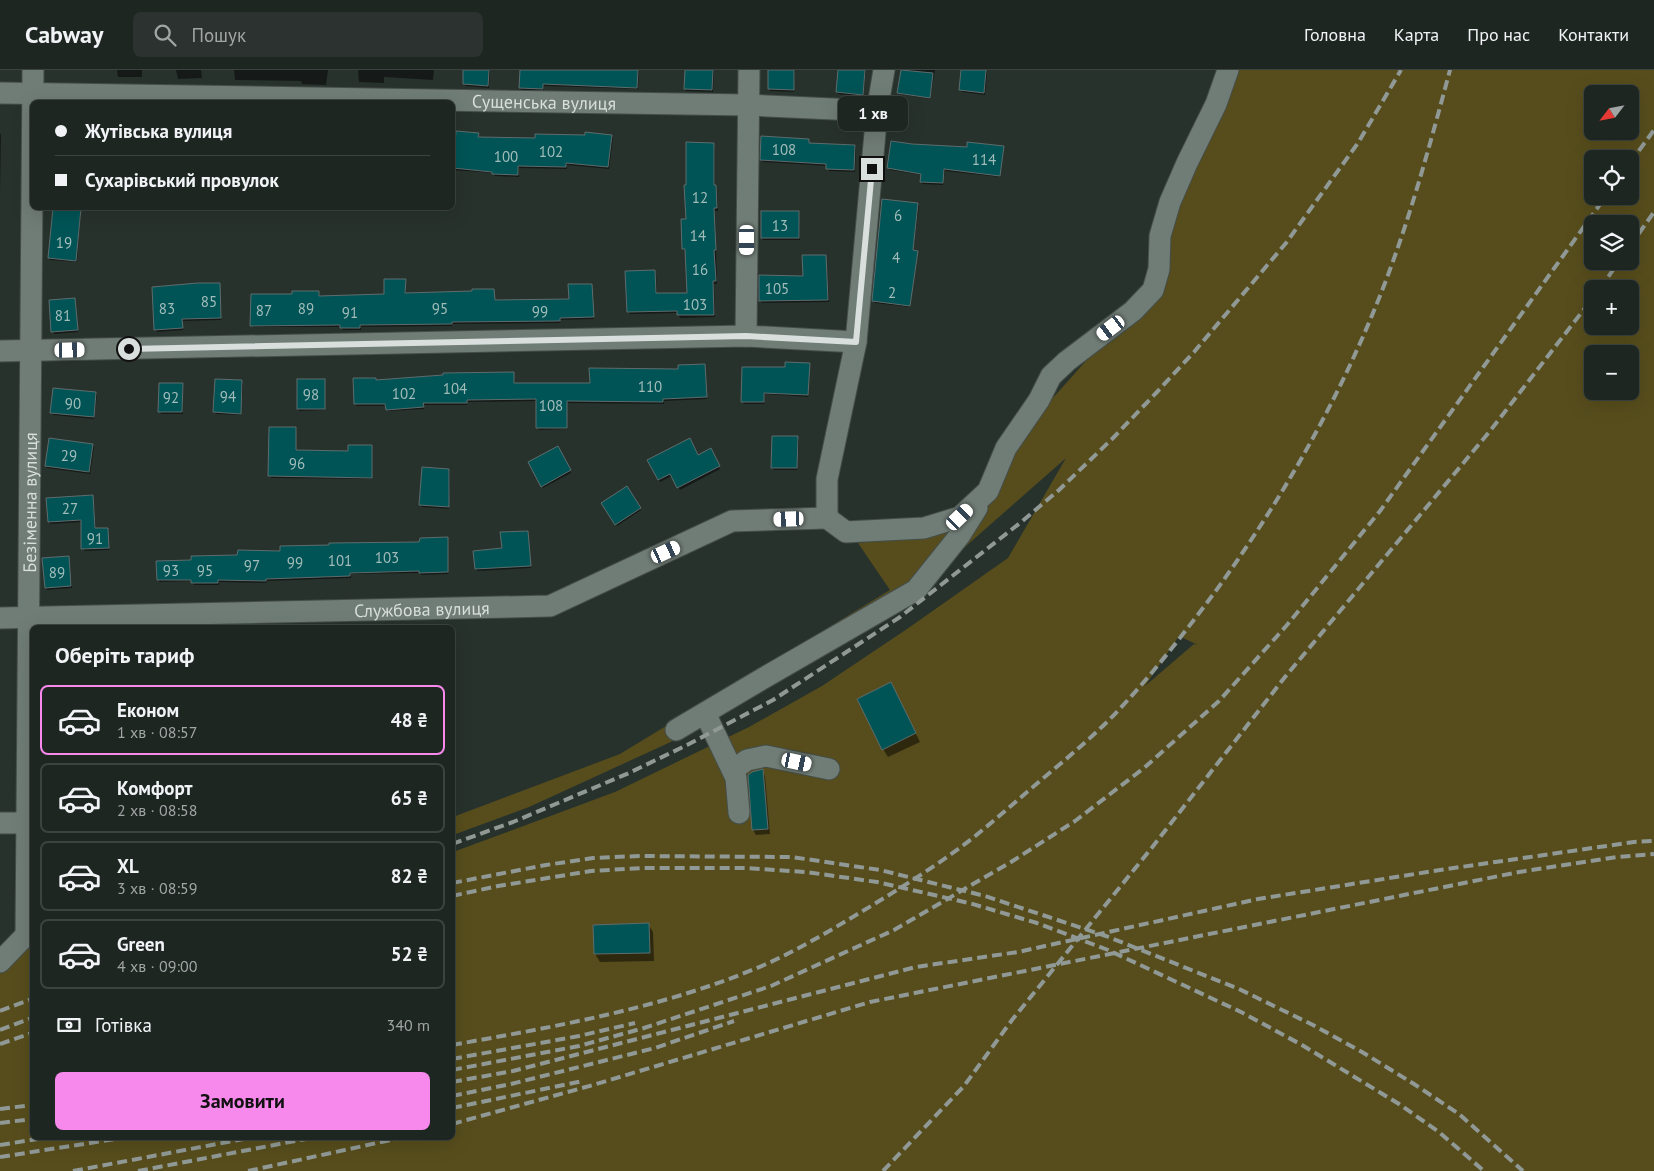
<!DOCTYPE html>
<html lang="uk">
<head>
<meta charset="utf-8">
<style>
  :root { --surface:#1e2622; --page:#2b322f; --text:#f1f3f6; --muted:#a1a5a5; --line:#3c4340; --accent:#f788ec }
  body { margin:0; font-family:"PT Sans",sans-serif; background:var(--page); color:var(--text); height:100vh; display:flex; flex-direction:column; font-size:19px; white-space:nowrap }
  * { box-sizing:border-box; margin:0 }
  p { font-size:16px; color:var(--muted) }
  .icon { flex:none; width:28px; height:28px; fill:none; stroke:currentColor; stroke-width:2; stroke-linecap:round; stroke-linejoin:round }
  .map { position:relative; flex:1; overflow:hidden }
  .drawer { position:absolute; left:30px; top:555px; width:425px; height:515px; display:flex; flex-direction:column; background:var(--surface); border-radius:8px; box-shadow:0 5px 20px #0002,0 0 0 1px var(--line) }
  .drawer>* { flex:none }
  .guide { position:absolute; left:30px; top:30px; width:425px; height:110px; border-radius:8px; box-shadow:0 5px 20px #0002,0 0 0 1px var(--line); display:grid; align-content:center; height:110px; padding:0 25px; background:var(--surface) }
  .needle { width:32px; rotate:238deg }
  .buttons { position:absolute; left:1584px; top:15px; display:grid; gap:10px }
  .buttons a { display:grid; place-items:center; width:55px; height:55px; border-radius:8px; background:var(--surface); box-shadow:0 5px 20px #0002,0 0 0 1px var(--line); font-size:25px }
  .end { position:absolute; width:22px; height:22px; margin:-11px; border:6px solid #d8dfdc; background:#111; box-shadow:0 0 0 2px #111 }
  .from { border-radius:50% }
  .bubble { position:absolute; height:35px; border-radius:8px; background:var(--surface); box-shadow:0 5px 20px #0002,0 0 0 1px var(--line); font-size:16px; font-weight:700; line-height:35px; text-align:center }
  .car { position:absolute; width:15px; height:30px; margin:-15px -8px; border-radius:6px; box-shadow:0 0 4px 1px #0007; background:linear-gradient(#fff 24%,#345 0 40%,#fff 0 76%,#345 0 86%,#fff 0) }
  .guide b { display:flex; align-items:center; gap:18px; height:48px; font-size:19px }
  .guide b+b { border-top:1px solid var(--line) }
  .guide i { width:12px; height:12px; background:var(--text) }
  ul { padding:0; list-style:none }
  li { display:flex; align-items:center; gap:15px; height:70px; margin:0 10px 8px; padding:0 15px; border:2px solid var(--line); border-radius:8px }
  li div { flex:1 }
  li b { display:block; font-size:19px }
  li em { font-style:normal; font-weight:700 }
  li.selected { border-color:var(--accent) }
  li>.icon { width:45px; height:45px; stroke-width:1.5 }
  h2 { padding:0 25px; font-size:22px; line-height:60px }
  .pay { display:flex; align-items:center; gap:12px; height:55px; padding:0 25px; font-size:19px }
  .pay p { margin-inline-start:auto }
  .cta { display:flex; gap:10px; margin-top:auto; padding:10px 25px }
  .cta a { flex:1; height:58px; border-radius:8px; background:var(--accent); color:#111; font-size:20px; font-weight:700; line-height:58px; text-align:center }
  header { display:flex; align-items:center; gap:30px; box-sizing:border-box; height:70px; padding:0 25px; background:var(--surface); border-bottom:1px solid var(--line) }
  header strong { font-size:24px }
  nav { display:flex; gap:28px; margin-inline-start:auto; font-size:18px }
  .search { width:350px; height:45px; background:var(--page); display:flex; align-items:center; gap:12px; box-sizing:border-box; padding:0 18px; border-radius:8px; color:var(--muted); font-size:19px }
  .map>svg:first-child { display:block }
  .green { fill:#574d1c; fill-rule:evenodd }
  .shadow { fill:#0007 }
  .building { fill:#015456; stroke:#5e6c6c }
  .lines { fill:none; stroke-linecap:round; stroke-linejoin:round }
  .minor-casing { stroke:#444d49; stroke-width:23 }
  .minor { stroke:#707c76; stroke-width:21 }
  .rail { stroke:#909995; stroke-width:4; stroke-dasharray:10 5; stroke-linecap:butt }
  .route { stroke:#d8dfdc; stroke-width:6 }
  .labels { text-anchor:middle; dominant-baseline:central; stroke-width:4.5; stroke-linejoin:round; paint-order:stroke }
  .number-label { font-size:15px; fill:#a2bcba }
  .street-label { font-size:18px; fill:#d8dfdc; stroke:#28322d }
</style>
</head>
<body>
<header>
<strong>Cabway</strong>
<div class="search"><svg class="icon" aria-label="search" viewBox="0 0 24 24"><circle cx="10" cy="10" r="6"/><path d="M15 15l6 6"/></svg>Пошук</div>
<nav><a>Головна</a><a>Карта</a><a>Про нас</a><a>Контакти</a></nav>
</header>
<div class="map">
<svg width="1654" height="1101" viewBox="0 0 1654 1101">
  <rect width="100%" height="100%" fill="#28322d"/>
  <path class="green" d="M1239,0h415v1101h-1654v-209l22,-23 10,-72v271h420l1,-286 162,-60 134,-65 73,-41 85,-57 101,-71 58,-100 -150,132 -86,62 -131,77 -170,78 -76,28v-18l167,-63 270,-164 -32,-47 72,-8 45,-24 77,-112 73,-82 25,-24 19,-71zM1592,24h38v37h-38zM1592,89h38v37h-38zM1592,154h38v37h-38zM1592,219h38v37h-38zM1592,284h38v37h-38zM1179,566l19,9 -4,-1 -49,42z"/>
  <g class="shadow">
    <polygon points="117,0 142,0 142,7 118,7"/>
    <polygon points="176,0 201,0 202,8 178,9"/>
    <polygon points="234,0 328,0 326,15 302,14 301,11 235,10"/>
    <polygon points="358,0 434,0 433,10 384,7 384,13 359,12"/>
    <polygon points="465,0 490,0 489,18 465,16"/>
    <polygon points="521,0 639,0 638,19 544,16 544,20 521,20 520,18"/>
    <polygon points="687,0 714,0 713,22 686,21 685,19"/>
    <polygon points="770,0 795,0 794,22 770,21"/>
    <polygon points="839,0 866,0 863,27 838,24 837,22"/>
    <polygon points="902,0 935,0 930,29 900,24 899,22"/>
    <polygon points="962,0 985,1 987,3 985,25 962,22 960,20"/>
    <polygon points="0,63 1,65 0,126"/>
    <polygon points="478,64 479,68 537,70 611,66 613,68 609,99 567,95 567,99 519,98 519,107 495,106 493,103 452,100 452,70"/>
    <polygon points="808,70 810,74 854,76 856,78 855,102 829,101 828,96 763,92 762,90"/>
    <polygon points="713,74 715,77 715,116 717,120 718,141 715,141 717,214 714,214 715,247 680,248 678,243 630,244 628,241 654,201 656,204 657,224 688,224 686,182 683,179 682,151 687,151"/>
    <polygon points="912,75 968,79 1003,78 1004,80 1000,107 945,101 943,115 922,114 922,105 890,100 888,98"/>
    <polygon points="918,134 919,136 913,181 917,182 918,184 910,237 875,233 874,231"/>
    <polygon points="53,138 81,138 77,192 50,190 49,187"/>
    <polygon points="799,143 800,170 763,170 762,168"/>
    <polygon points="826,186 829,232 762,233 760,231 804,208"/>
    <polygon points="405,210 406,224 474,222 493,220 495,232 570,231 591,215 594,249 560,250 560,253 452,254 452,256 361,257 361,260 343,260 341,257 253,257 251,255 293,225 319,222 320,227 385,226"/>
    <polygon points="220,214 221,250 183,251 183,260 157,262 156,260"/>
    <polygon points="75,229 78,262 54,264 50,231"/>
    <polygon points="809,294 810,296 808,327 765,324 764,334 744,334 743,332 786,298"/>
    <polygon points="705,295 707,329 664,331 664,334 567,333 567,359 539,360 537,331 467,332 467,335 424,335 424,339 388,341 387,336 356,336 355,334 354,310 377,311 513,303 515,314 591,314"/>
    <polygon points="324,310 325,340 299,341 298,338"/>
    <polygon points="241,311 243,314 241,345 216,344 215,342"/>
    <polygon points="182,314 183,344 161,344 160,342"/>
    <polygon points="95,323 97,325 94,349 53,345 52,343"/>
    <polygon points="296,358 296,381 349,382 371,376 372,409 271,408 270,405"/>
    <polygon points="797,368 799,370 797,400 774,400 772,398"/>
    <polygon points="92,375 94,377 90,404 47,398 46,396"/>
    <polygon points="558,377 571,403 543,418 530,392"/>
    <polygon points="710,380 720,399 680,420 672,406 660,412 649,390 698,386"/>
    <polygon points="449,400 450,402 449,439 422,437 420,434"/>
    <polygon points="626,418 641,440 617,456 602,434"/>
    <polygon points="93,426 96,459 108,461 109,480 84,481 82,452 50,454 49,452"/>
    <polygon points="528,462 531,498 477,501 474,482 503,480"/>
    <polygon points="447,468 448,504 421,505 420,503 351,504 351,508 267,511 266,513 219,512 219,515 194,515 192,511 160,512 158,510 192,492 281,482 421,474"/>
    <polygon points="69,489 72,518 47,520 46,517"/>
    <polygon points="895,622 920,672 888,687 883,679"/>
    <polygon points="762,701 765,706 770,764 756,765 753,760"/>
    <polygon points="648,854 653,862 654,891 600,892 595,884"/>
  </g>
  <g class="building">
    <polygon points="463,0 489,0 488,16 463,14"/>
    <polygon points="520,0 638,0 637,18 543,14 543,19 519,18"/>
    <polygon points="685,0 713,0 712,20 684,19"/>
    <polygon points="768,0 794,0 794,20 768,19"/>
    <polygon points="838,0 865,0 863,25 836,22"/>
    <polygon points="901,0 933,3 930,28 897,23"/>
    <polygon points="961,0 986,0 984,23 959,20"/>
    <polygon points="456,61 479,63 478,67 535,68 535,64 585,65 585,62 612,65 608,97 566,93 566,97 518,96 518,105 492,104 492,102 453,98"/>
    <polygon points="761,66 809,69 809,73 855,75 854,100 826,99 826,94 760,90"/>
    <polygon points="891,71 912,74 967,77 967,72 1004,76 1000,106 944,99 943,113 920,112 921,104 887,98"/>
    <polygon points="686,72 714,73 714,115 716,115 717,138 714,138 716,180 714,180 716,211 713,211 714,245 677,245 677,241 627,242 625,201 655,200 656,223 687,223 685,179 682,179 681,149 686,149 684,115 686,115"/>
    <polygon points="882,129 918,133 913,180 918,181 910,236 872,231"/>
    <polygon points="53,138 81,138 76,191 48,188"/>
    <rect x="761" y="141" width="38" height="27"/>
    <polygon points="802,185 826,185 828,230 759,231 759,205 803,206"/>
    <polygon points="384,209 406,209 405,223 472,221 472,219 494,219 495,230 569,229 568,214 592,214 594,247 560,248 560,251 452,252 452,254 360,255 360,258 340,258 340,255 250,256 251,224 292,224 292,221 319,221 319,226 384,224"/>
    <polygon points="198,213 220,213 221,248 182,249 183,258 154,260 152,217"/>
    <polygon points="75,228 78,260 51,262 49,230"/>
    <polygon points="785,292 810,293 808,325 764,323 764,332 741,332 742,297 785,297"/>
    <polygon points="705,294 707,327 663,329 663,332 567,331 567,358 536,358 536,329 467,330 467,333 423,333 424,337 386,340 385,334 354,334 353,308 376,308 376,310 443,305 443,303 514,302 514,313 590,313 589,298 678,299 678,295"/>
    <polygon points="215,309 242,310 241,344 213,342"/>
    <rect x="297" y="309" width="28" height="30"/>
    <polygon points="159,313 183,313 182,342 158,342"/>
    <polygon points="53,318 96,322 94,347 50,343"/>
    <polygon points="269,357 296,357 296,380 348,381 348,375 372,375 372,408 268,406"/>
    <polygon points="772,366 798,366 797,398 771,398"/>
    <polygon points="49,368 93,374 89,402 45,396"/>
    <polygon points="690,368 698,385 711,378 720,396 677,418 670,404 658,410 647,390"/>
    <polygon points="558,376 571,400 541,417 528,392"/>
    <polygon points="422,397 449,399 449,437 419,435"/>
    <polygon points="627,416 641,438 615,455 601,433"/>
    <polygon points="93,425 95,458 108,458 109,478 81,479 81,450 48,452 46,428"/>
    <polygon points="528,461 531,496 475,499 473,481 502,478 500,462"/>
    <polygon points="448,467 448,502 419,503 419,501 350,503 350,506 266,509 266,511 218,510 218,513 191,513 191,510 157,510 156,491 191,490 191,486 237,485 238,480 280,481 280,476 329,475 329,473 419,472 420,468"/>
    <polygon points="69,486 71,516 45,518 42,488"/>
    <polygon points="891,612 916,663 882,680 857,629"/>
    <polygon points="763,699 768,759 752,760 748,705 752,702"/>
    <polygon points="649,853 650,883 594,884 593,855"/>
  </g>
  <g class="lines">
    <defs>
      <g id="minor">
        <path id="s1" d="M0,23l748,12 129,6"/>
        <polyline points="746,266 749,0"/>
        <polyline points="0,281 746,266 856,272"/>
        <polyline points="827,448 846,462 924,458 960,447 988,421 1006,378 1039,330 1051,306 1067,291 1133,241 1153,220 1159,199 1160,166 1170,132 1187,93 1216,34 1228,0"/>
        <polyline points="827,448 827,409 856,272 877,41 884,0"/>
        <path id="s2" d="M0,548l550,-12 182,-85 95,-3"/>
        <polyline points="705,643 736,708 739,743"/>
        <polyline points="676,660 762,609 916,520 960,465 977,438"/>
        <polyline points="733,700 747,690 766,686 829,699"/>
        <polyline points="0,753 27,753"/>
        <path id="s3" d="M0,892l26,-27 7,-865"/>
      </g>
    </defs>
    <use href="#minor" class="minor-casing"/>
    <use href="#minor" class="minor"/>
    <g class="rail">
      <polyline points="1630,93 1654,60"/>
      <polyline points="1630,176 1654,142"/>
      <polyline points="1600,219 1619,191"/>
      <polyline points="452,774 513,752 629,703 687,675 773,630 900,547 1020,453 1059,420 1113,368 1157,322 1194,282 1286,173 1358,73 1401,0"/>
      <polyline points="452,813 546,795 593,788 639,786 792,787 880,800 985,826 1106,866 1239,919 1313,955 1362,982 1414,1014 1459,1044 1523,1101"/>
      <polyline points="452,826 498,816 591,801 642,798 745,798 806,802 877,812 969,833 1037,853 1108,880 1241,942 1302,975 1399,1034 1439,1062 1484,1101"/>
      <polyline points="0,941 32,929"/>
      <polyline points="0,960 32,948"/>
      <polyline points="0,974 32,963"/>
      <path d="M452,975c106,-19 212,-37 312,-80 32,-14 62,-32 92,-50 40,-24 81,-49 118,-78 16,-13 31,-26 46,-39 30,-26 62,-51 90,-79 38,-39 72,-83 105,-127 63,-87 117,-180 158,-279 33,-79 55,-161 77,-243"/>
      <polyline points="452,989 579,966 635,953"/>
      <polyline points="452,1000 579,976 644,958 771,916 894,860 1011,792 1075,751 1144,698 1219,631 1287,555 1380,441 1606,126"/>
      <polyline points="452,1012 513,1001 916,897 1018,882 1258,829 1440,800 1634,772 1654,771"/>
      <polyline points="452,1026 511,1014 655,978 734,951"/>
      <polyline points="452,1038 583,1011"/>
      <polyline points="0,1039 32,1035"/>
      <polyline points="0,1053 32,1049"/>
      <polyline points="452,1054 593,1015 870,932 1519,802 1617,787 1654,784"/>
      <polyline points="0,1075 44,1068"/>
      <polyline points="0,1087 122,1068"/>
      <polyline points="73,1101 249,1068"/>
      <polyline points="138,1101 311,1068"/>
      <polyline points="248,1101 400,1068"/>
      <polyline points="883,1101 964,1016 1012,950 1150,780 1285,607 1490,361 1592,229"/>
    </g>
  </g>
  <g class="lines">
    <polyline class="route" points="129,279 746,266 856,272 872,99"/>
  </g>
  <g class="labels">
    <g class="number-label">
      <text x="784" y="79">108</text>
      <text x="551" y="81">102</text>
      <text x="506" y="86">100</text>
      <text x="984" y="89">114</text>
      <text x="700" y="127">12</text>
      <text x="898" y="145">6</text>
      <text x="780" y="155">13</text>
      <text x="698" y="165">14</text>
      <text x="64" y="172">19</text>
      <text x="896" y="187">4</text>
      <text x="700" y="199">16</text>
      <text x="777" y="218">105</text>
      <text x="892" y="222">2</text>
      <text x="209" y="231">85</text>
      <text x="695" y="234">103</text>
      <text x="167" y="238">83</text>
      <text x="306" y="238">89</text>
      <text x="440" y="238">95</text>
      <text x="264" y="240">87</text>
      <text x="540" y="241">99</text>
      <text x="350" y="242">91</text>
      <text x="63" y="245">81</text>
      <text x="650" y="316">110</text>
      <text x="455" y="318">104</text>
      <text x="404" y="323">102</text>
      <text x="311" y="324">98</text>
      <text x="228" y="326">94</text>
      <text x="171" y="327">92</text>
      <text x="73" y="333">90</text>
      <text x="551" y="335">108</text>
      <text x="69" y="385">29</text>
      <text x="297" y="393">96</text>
      <text x="70" y="438">27</text>
      <text x="95" y="468">91</text>
      <text x="387" y="487">103</text>
      <text x="340" y="490">101</text>
      <text x="295" y="492">99</text>
      <text x="252" y="495">97</text>
      <text x="171" y="500">93</text>
      <text x="205" y="500">95</text>
      <text x="57" y="502">89</text>
    </g>
    <g class="street-label">
      <text stroke="none"><textPath href="#s1" startOffset="544">Сущенська вулиця</textPath></text>
      <text stroke="none"><textPath href="#s3" startOffset="470">Безіменна вулиця</textPath></text>
      <text stroke="none"><textPath href="#s2" startOffset="422">Службова вулиця</textPath></text>
    </g>
  </g>
</svg>
<div class="buttons">
<a><svg class="needle" viewBox="-14 -14 28 28"><path d="M0-13l5 13h-10z" fill="#e53935"/><path d="M0 13l5-13h-10z" fill="#a1a5a5"/></svg></a>
<a><svg class="icon" aria-label="locate" viewBox="0 0 24 24"><circle cx="12" cy="12" r="6"/><path d="M12 2v4M12 18v4M2 12h4M18 12h4"/></svg></a>
<a><svg class="icon" aria-label="layers" viewBox="0 0 24 24"><path d="M12 4l9 5-9 5-9-5zM3 14l9 5 9-5"/></svg></a>
<a>+</a>
<a>−</a>
</div>
<i class="end from" style="left:129px;top:279px"></i>
<i class="end" style="left:872px;top:99px"></i>
<div class="bubble" style="left:838px;top:26px;width:70px">1 хв</div>
<i class="car" style="left:747px;top:170px;rotate:180deg"></i>
<i class="car" style="left:1111px;top:258px;rotate:233deg"></i>
<i class="car" style="left:70px;top:280px;rotate:89deg"></i>
<i class="car" style="left:960px;top:447px;rotate:46deg"></i>
<i class="car" style="left:789px;top:449px;rotate:268deg"></i>
<i class="car" style="left:666px;top:482px;rotate:65deg"></i>
<i class="car" style="left:797px;top:692px;rotate:102deg"></i>
<div class="guide">
<b><i class="from"></i>Жутівська вулиця</b>
<b><i></i>Сухарівський провулок</b>
</div>
<section class="drawer">
<h2>Оберіть тариф</h2>
<ul>
<li class="selected"><svg class="icon" aria-label="car" viewBox="0 0 24 24"><path d="M5 17H2v-5l4-1 3-4h7l3 4 3 1v5h-3M9 17h6M6 11h13"/><circle cx="7" cy="17" r="2"/><circle cx="17" cy="17" r="2"/></svg><div><b>Економ</b><p>1 хв · 08:57</p></div><em>48 ₴</em></li>
<li><svg class="icon" aria-label="car" viewBox="0 0 24 24"><path d="M5 17H2v-5l4-1 3-4h7l3 4 3 1v5h-3M9 17h6M6 11h13"/><circle cx="7" cy="17" r="2"/><circle cx="17" cy="17" r="2"/></svg><div><b>Комфорт</b><p>2 хв · 08:58</p></div><em>65 ₴</em></li>
<li><svg class="icon" aria-label="car" viewBox="0 0 24 24"><path d="M5 17H2v-5l4-1 3-4h7l3 4 3 1v5h-3M9 17h6M6 11h13"/><circle cx="7" cy="17" r="2"/><circle cx="17" cy="17" r="2"/></svg><div><b>XL</b><p>3 хв · 08:59</p></div><em>82 ₴</em></li>
<li><svg class="icon" aria-label="car" viewBox="0 0 24 24"><path d="M5 17H2v-5l4-1 3-4h7l3 4 3 1v5h-3M9 17h6M6 11h13"/><circle cx="7" cy="17" r="2"/><circle cx="17" cy="17" r="2"/></svg><div><b>Green</b><p>4 хв · 09:00</p></div><em>52 ₴</em></li>
</ul>
<div class="pay"><svg class="icon" aria-label="cash" viewBox="0 0 24 24"><path d="M3 7h18v10H3z"/><circle cx="12" cy="12" r="2"/></svg>Готівка<p>340 m</p></div>
<div class="cta"><a>Замовити</a></div>
</section>
</div>
</body>
</html>
